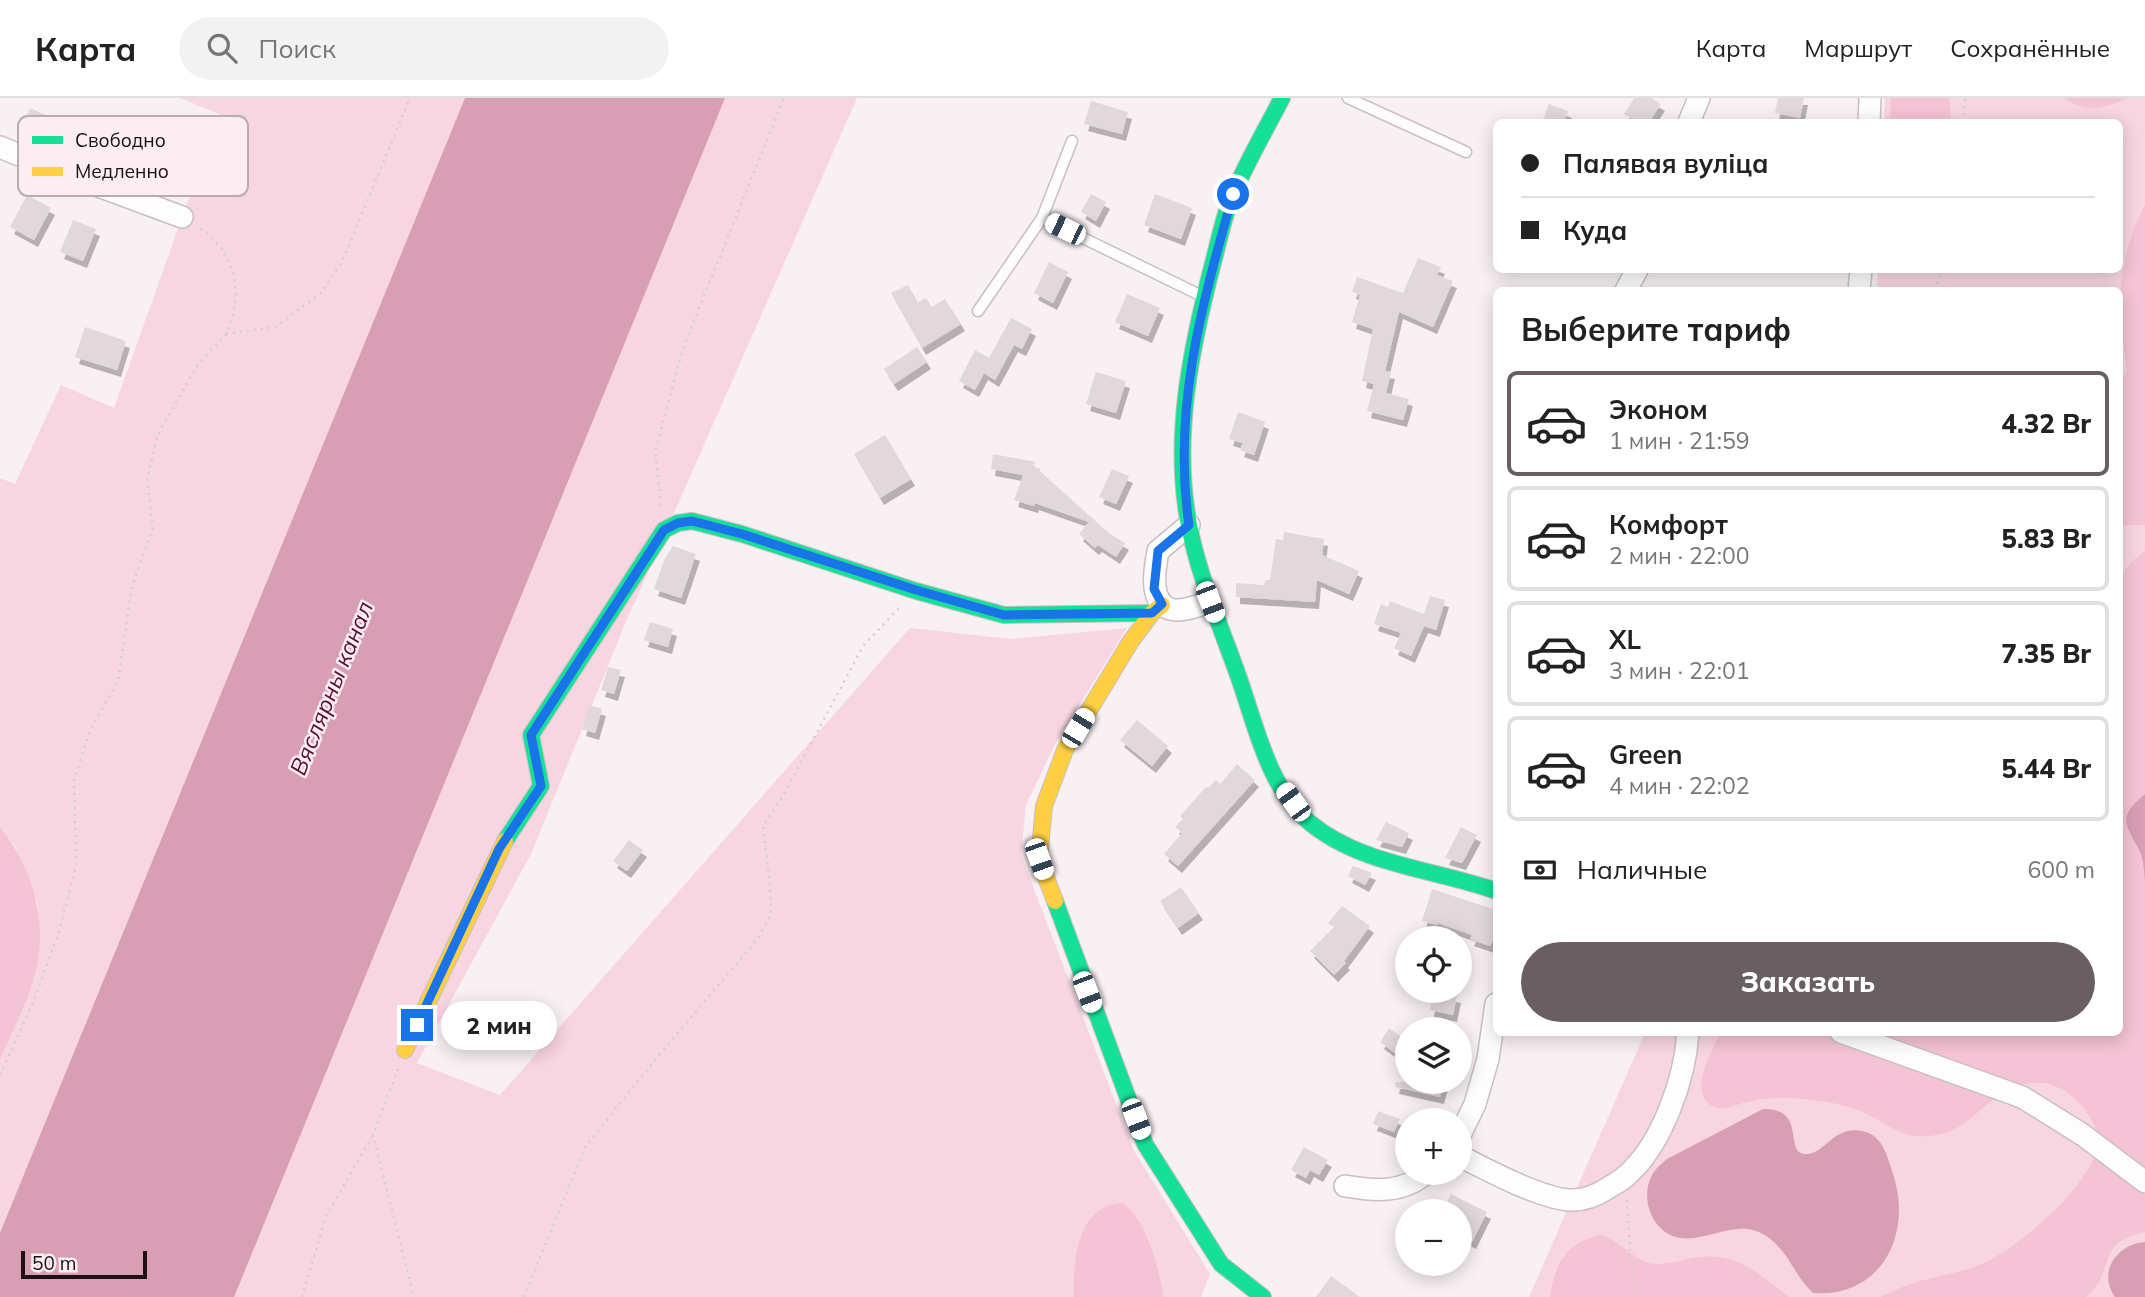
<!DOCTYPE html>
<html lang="ru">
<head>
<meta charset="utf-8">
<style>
  :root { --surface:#fff; --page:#f2f2f2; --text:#222; --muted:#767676; --line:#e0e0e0; --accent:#695e62 }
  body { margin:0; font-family:Mulish,sans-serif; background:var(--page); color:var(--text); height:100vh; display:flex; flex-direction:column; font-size:26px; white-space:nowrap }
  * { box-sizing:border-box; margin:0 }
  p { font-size:23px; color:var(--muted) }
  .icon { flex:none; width:38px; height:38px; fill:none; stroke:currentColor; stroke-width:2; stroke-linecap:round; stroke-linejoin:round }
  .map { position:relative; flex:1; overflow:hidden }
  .sheet { position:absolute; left:1493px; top:189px; width:630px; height:749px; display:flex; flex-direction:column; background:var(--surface); border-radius:10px; box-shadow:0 4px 18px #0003 }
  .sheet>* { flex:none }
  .banner { position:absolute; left:1493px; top:21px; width:630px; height:154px; border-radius:10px; box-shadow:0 4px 18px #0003; display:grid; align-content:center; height:154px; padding:0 28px; background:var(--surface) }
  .fabs { position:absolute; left:1395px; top:828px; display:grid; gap:14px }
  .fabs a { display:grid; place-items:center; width:77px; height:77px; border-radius:50%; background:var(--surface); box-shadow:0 4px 18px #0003; font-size:35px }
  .scale { position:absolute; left:21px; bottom:18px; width:126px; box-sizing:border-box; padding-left:7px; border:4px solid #1c1014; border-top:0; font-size:19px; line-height:24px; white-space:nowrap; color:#1c1014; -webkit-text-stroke:5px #fcedf2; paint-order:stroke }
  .end { position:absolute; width:32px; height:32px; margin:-16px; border:9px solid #1a73e8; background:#fff; box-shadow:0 0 0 4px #fff }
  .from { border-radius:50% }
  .bubble { position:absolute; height:49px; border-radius:24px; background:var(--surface); box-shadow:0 4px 18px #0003; font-size:23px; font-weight:800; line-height:49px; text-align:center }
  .car { position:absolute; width:21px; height:42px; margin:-21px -10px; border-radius:9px; box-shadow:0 0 5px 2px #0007; background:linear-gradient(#fff 24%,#345 0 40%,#fff 0 76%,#345 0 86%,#fff 0) }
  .banner b { display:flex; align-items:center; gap:24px; height:66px; font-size:26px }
  .banner b+b { border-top:2px solid var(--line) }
  .banner i { width:18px; height:18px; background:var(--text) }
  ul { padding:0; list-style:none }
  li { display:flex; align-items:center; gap:21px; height:105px; margin:0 14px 10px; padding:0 14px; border:4px solid var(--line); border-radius:10px }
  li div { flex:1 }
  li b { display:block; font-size:26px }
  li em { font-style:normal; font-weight:800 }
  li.active { border-color:var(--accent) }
  li>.icon { width:63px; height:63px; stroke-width:1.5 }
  h2 { padding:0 28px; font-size:32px; line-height:84px }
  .pay { display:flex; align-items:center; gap:18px; height:77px; padding:0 28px; font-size:26px }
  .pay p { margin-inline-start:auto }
  .action { display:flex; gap:14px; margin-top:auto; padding:14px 28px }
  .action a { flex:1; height:80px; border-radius:42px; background:var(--accent); color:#fff; font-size:28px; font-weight:800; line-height:80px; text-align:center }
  header { display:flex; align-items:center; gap:42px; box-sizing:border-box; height:98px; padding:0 35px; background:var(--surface); border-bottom:2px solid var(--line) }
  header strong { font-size:33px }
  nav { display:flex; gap:38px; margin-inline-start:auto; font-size:24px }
  .search { width:490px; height:63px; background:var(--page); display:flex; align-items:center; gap:18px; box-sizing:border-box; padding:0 24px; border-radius:38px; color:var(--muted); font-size:26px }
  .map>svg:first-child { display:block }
  .green { fill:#f7d5e1 }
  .forest { fill:#f4c3d5 }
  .water { fill:#d89eb4 }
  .building { fill:#e2d8dc; filter:url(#shadow) }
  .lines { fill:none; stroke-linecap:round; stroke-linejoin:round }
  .lane-casing { stroke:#c9bfc3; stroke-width:13 }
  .street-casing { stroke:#c9bfc3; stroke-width:24 }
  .fast-casing { stroke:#c9bfc3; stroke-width:18 }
  .slow-casing { stroke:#c9bfc3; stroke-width:18 }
  .path { stroke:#d2cfd0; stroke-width:2.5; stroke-dasharray:2 5; stroke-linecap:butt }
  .lane { stroke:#fefdfd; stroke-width:10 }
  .street { stroke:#fefdfd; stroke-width:21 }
  .fast { stroke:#16e098; stroke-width:16 }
  .slow { stroke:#ffcf43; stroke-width:16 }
  .route { stroke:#1a73e8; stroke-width:9 }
  .labels { text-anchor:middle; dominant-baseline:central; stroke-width:5; stroke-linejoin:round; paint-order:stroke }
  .water-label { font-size:23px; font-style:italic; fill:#560f32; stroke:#fcedf2 }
  .key { fill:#fcedf2; stroke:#b9abaf; stroke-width:2 }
  .key-label { font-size:19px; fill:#1c1014 }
</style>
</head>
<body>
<header>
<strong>Карта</strong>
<div class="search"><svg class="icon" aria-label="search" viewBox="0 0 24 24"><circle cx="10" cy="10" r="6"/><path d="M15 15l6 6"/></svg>Поиск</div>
<nav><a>Карта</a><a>Маршрут</a><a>Сохранённые</a></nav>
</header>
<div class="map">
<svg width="2145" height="1199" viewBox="0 0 2145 1199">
  <defs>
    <filter id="shadow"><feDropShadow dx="4" dy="7" stdDeviation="0" flood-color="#0004"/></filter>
  </defs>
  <rect width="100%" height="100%" fill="#f8f0f3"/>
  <g class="green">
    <polygon points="180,0 857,0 625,526 531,756 417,965 500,997 910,530 1010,541 1127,530 1055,646 1026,707 1021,757 1134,1053 1210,1176 1201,1199 0,1199 0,961 32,885 39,827 37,804 22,764 15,748 0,729 0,380 15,386 61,287 114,310 219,16"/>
    <polygon points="1885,0 2145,0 2145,1199 1529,1199 1645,935 2119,934 2119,192 1877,192 1878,172 2119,172 2119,24 1884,24"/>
  </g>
  <g class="forest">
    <polygon points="1891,0 1949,0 1951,24 1890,24"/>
    <path d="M2064,0h63c-22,11 -42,15 -63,0z"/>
    <path d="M2145,107v320h-23l-3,-1v-139l8,-13c-1,-19 -7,-36 -7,-55 -2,-37 7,-79 25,-112z"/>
    <path d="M2145,453v681c-51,10 -29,41 -59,65h-206c13,-6 26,-12 40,-16 22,-6 45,-9 66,-19 34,-16 118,-85 111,-127 -2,-11 -7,-19 -14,-28 -10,-12 -24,-22 -40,-24 -47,-5 -65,43 -102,51 -34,8 -47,-6 -74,-20 -18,-9 -37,-12 -56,-14 -21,-3 -43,-3 -64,2 -9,2 -16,6 -26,6 -5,0 -10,-2 -14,-6 -15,-17 5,-53 14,-69l398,-1v-452l12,-18z"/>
    <path d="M0,729c30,36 47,90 37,137 -6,33 -24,65 -37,95z"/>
    <path d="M1123,1105c23,18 37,65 40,94h-89c-1,-35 2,-92 49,-94z"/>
    <path d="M1602,1137c18,7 32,24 47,28 14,3 29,-2 43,-5 44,-8 65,15 97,39h-239c5,-34 17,-56 52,-62z"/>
  </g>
  <g class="water">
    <polygon points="465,0 725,0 234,1199 0,1199 0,1135"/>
    <path d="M2145,696v87c-1,-10 -1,-20 -5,-29 -14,-29 -24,-34 5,-58z"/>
    <path d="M1763,1011c44,-1 21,43 41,45 21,2 30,-32 62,-22 15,5 20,20 24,33 7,19 11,39 8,58 -5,42 -37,74 -85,70 -21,-19 -27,-51 -57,-62 -27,-9 -53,13 -80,6 -25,-7 -36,-40 -24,-62 4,-7 9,-11 15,-16z"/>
    <path d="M2145,1144v55h-30c-18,-25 2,-53 30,-55z"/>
  </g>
  <g class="building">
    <polygon points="1634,0 1651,0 1661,6 1649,24 1638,24 1624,16"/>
    <polygon points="1778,0 1804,0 1800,20 1775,15"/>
    <polygon points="1091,3 1128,14 1122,36 1084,26"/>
    <polygon points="1549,6 1568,13 1564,24 1542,24"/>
    <polygon points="30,10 46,17 35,42 19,34"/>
    <polygon points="1091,96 1106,104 1096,123 1081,114"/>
    <polygon points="1155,96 1192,110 1181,141 1144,127"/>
    <polygon points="27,97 51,110 34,142 10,129"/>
    <polygon points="73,122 96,131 83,163 60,154"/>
    <polygon points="1418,160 1441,169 1437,177 1453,183 1433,229 1399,214 1385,273 1391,274 1386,295 1409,301 1403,322 1367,313 1374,286 1362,283 1373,231 1352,224 1360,197 1352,194 1357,179 1403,195"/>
    <polygon points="1049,164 1068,174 1053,205 1034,195"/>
    <polygon points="908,187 917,205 926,200 932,209 945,201 961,226 922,250 891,195"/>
    <polygon points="1127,196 1160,210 1148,238 1115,224"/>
    <polygon points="1011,220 1032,231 1022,251 1014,247 995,282 984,275 975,292 959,283 975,252 989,260"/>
    <polygon points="85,229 126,243 117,272 75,259"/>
    <polygon points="917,249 927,264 894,286 884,271"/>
    <polygon points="1096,274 1126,283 1116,315 1086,306"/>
    <polygon points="1238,314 1265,324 1254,357 1240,352 1243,345 1229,341"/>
    <polygon points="885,337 911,381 880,400 854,356"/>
    <polygon points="993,356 1036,364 1033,367 1110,436 1125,445 1116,459 1098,447 1095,450 1079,436 1089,424 1035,405 1034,408 1014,402 1023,377 991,371"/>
    <polygon points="1112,371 1129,378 1116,406 1099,399"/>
    <polygon points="1284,434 1324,441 1322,457 1359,473 1349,496 1317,482 1315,504 1236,499 1236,485 1264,487 1265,482 1270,482 1276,441 1283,442"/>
    <polygon points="673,448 696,456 681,500 654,491 664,462"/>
    <polygon points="1430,498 1445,502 1436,532 1424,528 1411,558 1394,550 1401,535 1374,526 1381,506 1388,509 1390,503 1424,516"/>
    <polygon points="650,524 673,531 668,549 644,542"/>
    <polygon points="608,569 621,572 614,596 601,592"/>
    <polygon points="589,607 602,611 595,635 582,631"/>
    <polygon points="1137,622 1168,648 1152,668 1120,642"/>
    <polygon points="1237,666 1255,682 1178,768 1164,756 1182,735 1175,729 1183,721 1180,718 1206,689 1208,690 1216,682 1220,686"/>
    <polygon points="1386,724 1409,735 1402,749 1376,742"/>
    <polygon points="1461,729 1477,737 1462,765 1445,760"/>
    <polygon points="629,742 643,752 627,773 613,763"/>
    <polygon points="1353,768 1372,775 1365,787 1348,778"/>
    <polygon points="1181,789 1199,815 1178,830 1160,803"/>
    <polygon points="1432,791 1496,812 1496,843 1493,842 1490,848 1470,841 1472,837 1438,825 1437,827 1422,823"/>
    <polygon points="1342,808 1370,828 1344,863 1346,865 1334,877 1310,853 1334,829 1328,825"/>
    <polygon points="1433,893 1457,898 1453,917 1430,912"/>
    <polygon points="1389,930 1407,943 1407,947 1399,958 1380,944"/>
    <polygon points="1396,984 1444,984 1440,999 1395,989"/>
    <polygon points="1378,1013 1400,1021 1394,1034 1373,1026"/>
    <polygon points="1304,1049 1328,1062 1319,1077 1310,1072 1306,1080 1291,1072"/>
    <polygon points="1451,1096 1487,1114 1472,1144 1460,1138 1460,1113 1443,1113"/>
    <polygon points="1331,1178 1360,1199 1316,1199"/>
  </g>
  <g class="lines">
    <defs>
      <g id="lane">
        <polyline points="1348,0 1466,54"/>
        <polyline points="1042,120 1204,199"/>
        <polyline points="978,213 1042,120 1072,43"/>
      </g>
      <g id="street">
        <polyline points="1689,24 1699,0"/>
        <polyline points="1869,24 1870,0"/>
        <polyline points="0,49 55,72 182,119"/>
        <polyline points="1626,192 1637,172"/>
        <polyline points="1859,192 1861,172"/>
        <path d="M1189,427l-31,26c-3,16 -10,51 12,58 11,4 29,-4 40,-7"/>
        <polyline points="1841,934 2022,999 2083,1037 2145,1084"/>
        <polyline points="1460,1037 1475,1006 1488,961 1496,906"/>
        <path d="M1460,1058c27,14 78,41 108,44 15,1 28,-4 40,-12 6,-4 13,-7 18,-12 36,-31 59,-97 62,-144"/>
        <path d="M1345,1088c29,5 58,8 82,-14"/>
      </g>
      <g id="fast">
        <path d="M1282,0c-17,33 -36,65 -50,99 -9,21 -13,44 -19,66 -22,85 -41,175 -24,262 10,53 33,104 51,156 16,46 29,107 69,141 51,43 125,47 187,69"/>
        <polyline points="505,743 541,688 531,637 664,432 678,425 692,423 742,436 916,493 1004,517 1152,515"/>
        <polyline points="1055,803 1145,1046 1221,1166 1263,1199"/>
      </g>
      <g id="slow">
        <polyline points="1055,803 1039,761 1044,708 1065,652 1131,543 1152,515 1162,507"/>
        <polyline points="405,952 505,743"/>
      </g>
    </defs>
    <use href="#lane" class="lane-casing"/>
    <use href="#street" class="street-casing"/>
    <use href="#fast" class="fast-casing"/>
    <use href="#slow" class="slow-casing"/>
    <g class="path">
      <polyline points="1964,24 1965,0"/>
      <polyline points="1933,192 1944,172"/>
      <polyline points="226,236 275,229 321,195 342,164 410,0"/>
      <polyline points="661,407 655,354 683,250 784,0"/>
      <polyline points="398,971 373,1037 414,1199"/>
      <polyline points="0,977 32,907 59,834 76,767 74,683 90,632 118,583 132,488 153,430 147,380 158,336 197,268 226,236 234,214 236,195 233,172 223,152 207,135 196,128"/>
      <polyline points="1627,1102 1631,1166 1637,1199"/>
      <polyline points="302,1199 326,1118 373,1037"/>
      <polyline points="524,1199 585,1049 663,952 757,842 771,817 770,786 763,728 783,698 863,548 899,510"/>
    </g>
    <use href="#lane" class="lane"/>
    <use href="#street" class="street"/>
    <use href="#fast" class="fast"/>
    <use href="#slow" class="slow"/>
  </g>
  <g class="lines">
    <path class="route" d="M417,927l82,-176 42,-63 -10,-51 133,-205 14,-7 14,-2 50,13 174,56 88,25 148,-2 10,-9 -8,-15 4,-38 31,-26c-17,-117 13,-220 44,-331"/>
  </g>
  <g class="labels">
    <g class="water-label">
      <text transform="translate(331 590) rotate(-68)">Вяслярны канал</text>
    </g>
  </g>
  <rect x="18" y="18" width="230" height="80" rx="10" class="key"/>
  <rect x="32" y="38" width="31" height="8" fill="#16e098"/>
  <rect x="32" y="69" width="31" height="9" fill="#ffcf43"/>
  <g class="key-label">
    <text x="75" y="49">Свободно</text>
    <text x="75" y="80">Медленно</text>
  </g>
</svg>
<div class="fabs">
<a><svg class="icon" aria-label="locate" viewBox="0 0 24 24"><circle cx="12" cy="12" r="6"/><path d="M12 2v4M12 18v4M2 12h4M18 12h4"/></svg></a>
<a><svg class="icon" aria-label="layers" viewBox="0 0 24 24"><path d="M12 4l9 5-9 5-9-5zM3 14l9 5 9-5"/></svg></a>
<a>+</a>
<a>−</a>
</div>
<div class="scale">50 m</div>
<i class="end from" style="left:1233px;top:96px"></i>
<i class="end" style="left:417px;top:927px"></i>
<div class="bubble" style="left:441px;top:903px;width:116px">2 мин</div>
<i class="car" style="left:1065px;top:131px;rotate:296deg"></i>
<i class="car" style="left:1210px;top:504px;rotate:159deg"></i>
<i class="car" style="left:1078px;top:630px;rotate:31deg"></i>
<i class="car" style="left:1293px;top:704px;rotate:324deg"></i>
<i class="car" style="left:1039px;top:761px;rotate:161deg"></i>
<i class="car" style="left:1087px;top:894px;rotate:159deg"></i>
<i class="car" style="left:1136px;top:1021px;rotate:159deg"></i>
<div class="banner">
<b><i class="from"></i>Палявая вуліца</b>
<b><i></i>Куда</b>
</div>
<section class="sheet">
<h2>Выберите тариф</h2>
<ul>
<li class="active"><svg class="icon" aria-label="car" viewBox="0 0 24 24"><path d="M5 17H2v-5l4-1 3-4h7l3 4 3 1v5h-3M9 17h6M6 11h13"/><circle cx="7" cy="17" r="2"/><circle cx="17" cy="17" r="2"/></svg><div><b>Эконом</b><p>1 мин · 21:59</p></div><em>4.32 Br</em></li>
<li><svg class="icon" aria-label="car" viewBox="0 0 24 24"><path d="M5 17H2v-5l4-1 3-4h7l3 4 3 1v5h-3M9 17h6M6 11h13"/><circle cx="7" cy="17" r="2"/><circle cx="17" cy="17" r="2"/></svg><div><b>Комфорт</b><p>2 мин · 22:00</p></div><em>5.83 Br</em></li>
<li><svg class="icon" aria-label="car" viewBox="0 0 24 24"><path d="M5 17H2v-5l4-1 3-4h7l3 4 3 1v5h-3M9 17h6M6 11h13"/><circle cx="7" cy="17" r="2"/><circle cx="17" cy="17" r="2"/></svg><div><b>XL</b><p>3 мин · 22:01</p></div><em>7.35 Br</em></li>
<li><svg class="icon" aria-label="car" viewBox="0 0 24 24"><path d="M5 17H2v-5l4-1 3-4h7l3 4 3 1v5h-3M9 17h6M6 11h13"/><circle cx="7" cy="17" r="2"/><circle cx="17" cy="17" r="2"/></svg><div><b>Green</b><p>4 мин · 22:02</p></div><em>5.44 Br</em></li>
</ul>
<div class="pay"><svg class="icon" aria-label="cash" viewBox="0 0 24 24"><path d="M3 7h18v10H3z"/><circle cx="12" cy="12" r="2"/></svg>Наличные<p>600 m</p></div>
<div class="action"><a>Заказать</a></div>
</section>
</div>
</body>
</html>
